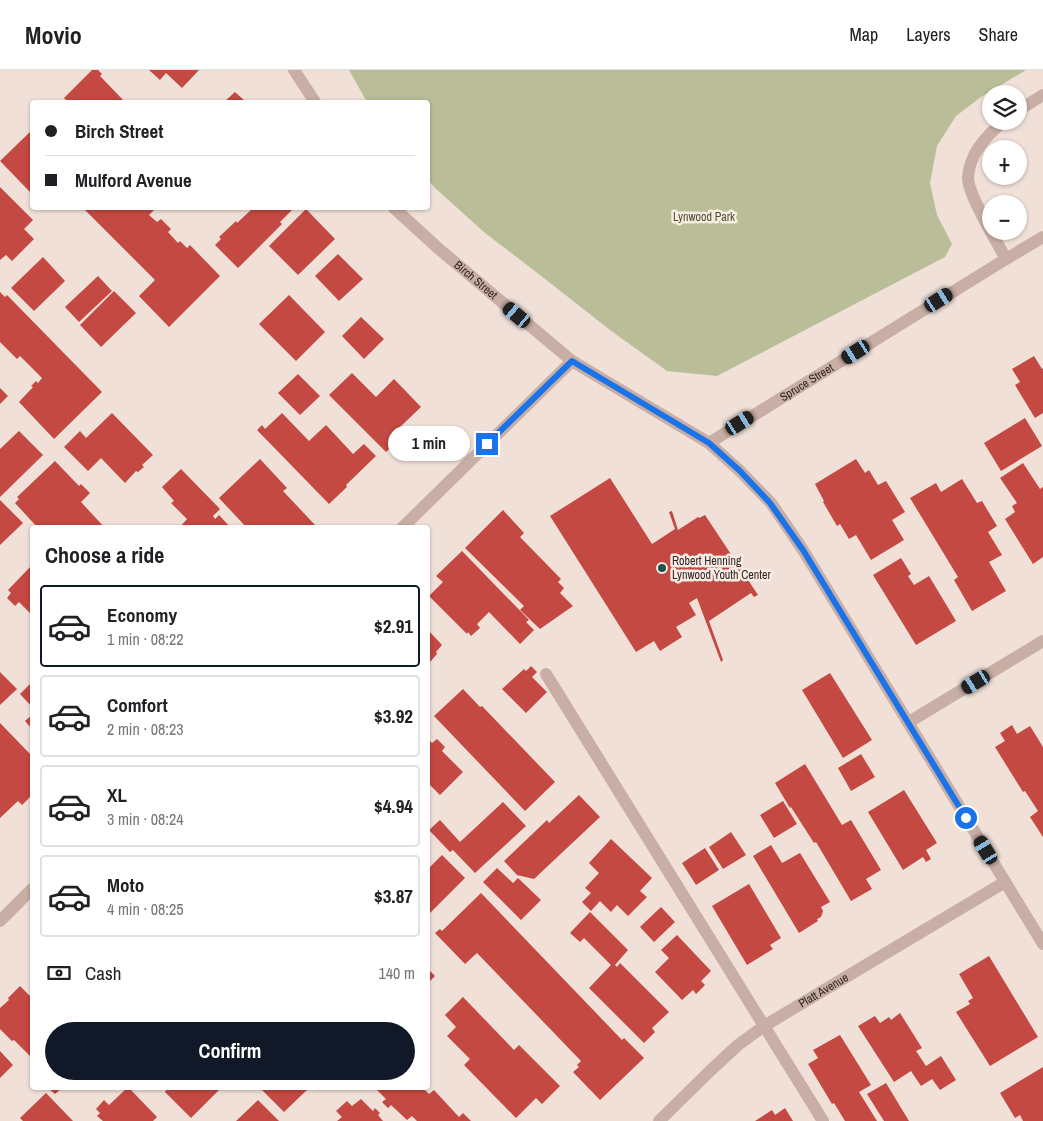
<!DOCTYPE html>
<html lang="en">
<head>
<meta charset="utf-8">
<style>
  :root { --surface:#fff; --page:#f2f2f2; --text:#202124; --muted:#757577; --line:#e0e0e0; --accent:#111827 }
  body { margin:0; font-family:"Archivo Narrow",sans-serif; background:var(--page); color:var(--text); height:100vh; display:flex; flex-direction:column; font-size:19px; white-space:nowrap }
  * { box-sizing:border-box; margin:0 }
  p { font-size:16px; color:var(--muted) }
  .icon { flex:none; width:28px; height:28px; fill:none; stroke:currentColor; stroke-width:2; stroke-linecap:round; stroke-linejoin:round }
  .map { position:relative; flex:1; overflow:hidden }
  .sheet { position:absolute; left:30px; top:455px; width:400px; height:565px; display:flex; flex-direction:column; background:var(--surface); border-radius:5px; box-shadow:0 1px 4px #0004 }
  .sheet>* { flex:none }
  .banner { position:absolute; left:30px; top:30px; width:400px; height:110px; border-radius:5px; box-shadow:0 1px 4px #0004; display:grid; align-content:center; height:110px; padding:0 15px; background:var(--surface) }
  .controls { position:absolute; left:982px; top:15px; display:grid; gap:10px }
  .controls a { display:grid; place-items:center; width:45px; height:45px; border-radius:50%; background:var(--surface); box-shadow:0 1px 4px #0004; font-size:25px }
  .end { position:absolute; width:22px; height:22px; margin:-11px; border:6px solid #1a73e8; background:#fff; box-shadow:0 0 0 2px #fff }
  .from { border-radius:50% }
  .bubble { position:absolute; height:35px; border-radius:18px; background:var(--surface); box-shadow:0 1px 4px #0004; font-size:16px; font-weight:700; line-height:35px; text-align:center }
  .car { position:absolute; width:15px; height:30px; margin:-15px -8px; border-radius:6px; box-shadow:0 0 4px 1px #0007; background:linear-gradient(#222 24%,#8ab4d8 0 40%,#222 0 76%,#8ab4d8 0 86%,#222 0) }
  .banner b { display:flex; align-items:center; gap:18px; height:48px; font-size:19px }
  .banner b+b { border-top:1px solid var(--line) }
  .banner i { width:12px; height:12px; background:var(--text) }
  ul { padding:0; list-style:none }
  li { display:flex; align-items:center; gap:15px; height:82px; margin:0 10px 8px; padding:0 5px; border:2px solid var(--line); border-radius:5px }
  li div { flex:1 }
  li b { display:block; font-size:19px }
  li em { font-style:normal; font-weight:700 }
  li.current { border-color:var(--accent) }
  li>.icon { width:45px; height:45px; stroke-width:1.5 }
  h2 { padding:0 15px; font-size:22px; line-height:60px }
  .pay { display:flex; align-items:center; gap:12px; height:55px; padding:0 15px; font-size:19px }
  .pay p { margin-inline-start:auto }
  .primary-button { display:flex; gap:10px; margin-top:auto; padding:10px 15px }
  .primary-button a { flex:1; height:58px; border-radius:30px; background:var(--accent); color:#fff; font-size:20px; font-weight:700; line-height:58px; text-align:center }
  header { display:flex; align-items:center; gap:30px; box-sizing:border-box; height:70px; padding:0 25px; background:var(--surface); border-bottom:1px solid var(--line) }
  header strong { font-size:24px }
  nav { display:flex; gap:28px; margin-inline-start:auto; font-size:18px }
  .map>svg:first-child { display:block }
  .green { fill:#b9be98 }
  .building { fill:#c34942 }
  .lines { fill:none; stroke-linecap:round; stroke-linejoin:round }
  .service { stroke:#c8aea4; stroke-width:12 }
  .minor { stroke:#c8aea4; stroke-width:12 }
  .route { stroke:#1a73e8; stroke-width:6 }
  .poi-dot { fill:#1c534d; stroke:#f8ebe4; stroke-width:2 }
  .labels { text-anchor:middle; dominant-baseline:central; stroke-width:5; stroke-linejoin:round; paint-order:stroke }
  .park-label { font-size:12px; fill:#4a512a; stroke:#f8ebe4 }
  .street-label { font-size:12px; fill:#332726; stroke:#f8ebe4 }
  .poi-label { font-size:12px; fill:#332726; stroke:#f8ebe4; text-anchor:start }
</style>
</head>
<body>
<header>
<strong>Movio</strong>
<nav><a>Map</a><a>Layers</a><a>Share</a></nav>
</header>
<div class="map">
<svg width="1043" height="1051" viewBox="0 0 1043 1051">
  <rect width="100%" height="100%" fill="#f0e0d8"/>
  <polygon class="green" points="349,0 1026,0 981,27 956,46 937,76 930,113 937,145 952,174 945,187 717,306 667,301 610,260 540,205 485,163 435,118 428,110 428,32 367,32"/>
  <g class="building">
    <polygon points="92,0 98,0 102,4 100,6 125,32 68,32 64,28"/>
    <polygon points="149,0 199,0 182,18 166,3 160,10"/>
    <polygon points="235,22 246,32 224,32"/>
    <polygon points="32,60 32,124 0,91"/>
    <polygon points="0,117 33,150 24,159 34,169 12,191 6,185 0,190"/>
    <polygon points="83,138 151,138 154,140 149,145 157,152 161,149 171,159 168,162 178,173 180,171 187,178 190,175 220,206 169,257 139,226 155,210"/>
    <polygon points="253,138 265,138 267,139 269,138 291,138 293,139 280,152 282,154 238,198 215,175 221,169 219,167 236,151 237,153"/>
    <polygon points="306,139 335,169 298,205 269,176"/>
    <polygon points="338,184 363,209 339,231 315,206"/>
    <polygon points="43,187 65,211 34,241 11,218"/>
    <polygon points="98,206 112,221 79,252 65,237"/>
    <polygon points="114,221 136,243 101,277 80,255"/>
    <polygon points="0,222 5,227 7,225 102,322 54,369 19,332 33,317 31,316 36,311 38,313 42,308 20,286 17,289 0,272"/>
    <polygon points="289,225 325,262 296,291 259,254"/>
    <polygon points="361,247 384,269 364,289 342,266"/>
    <polygon points="1034,286 1042,299 1043,298 1043,343 1035,348 1015,315 1020,312 1012,299"/>
    <polygon points="352,303 376,327 394,309 421,337 398,359 400,362 395,368 398,371 386,382 329,325"/>
    <polygon points="298,304 320,326 300,345 278,323"/>
    <polygon points="0,318 8,326 0,334"/>
    <polygon points="112,343 153,385 142,395 144,397 138,402 136,401 125,413 101,388 88,401 64,377 80,361 86,368"/>
    <polygon points="282,343 309,371 326,355 353,384 364,374 376,386 346,415 347,417 329,434 257,360 262,355 265,359"/>
    <polygon points="1025,348 1042,376 1001,401 984,373"/>
    <polygon points="19,361 43,385 0,427 0,379"/>
    <polygon points="260,389 287,418 283,421 315,455 312,458 247,458 219,428"/>
    <polygon points="856,389 865,403 869,400 878,415 886,411 905,442 892,450 904,470 871,490 856,465 849,469 840,454 837,456 823,432 824,431 815,414"/>
    <polygon points="55,391 79,416 81,414 90,423 81,432 105,458 38,458 15,433 19,429 17,427"/>
    <polygon points="1023,393 1040,419 1043,417 1043,487 1033,494 1005,449 1015,442 1012,436 1017,433 1000,408"/>
    <polygon points="181,399 220,439 213,446 215,449 219,445 231,458 179,458 187,449 171,433 174,431 162,417"/>
    <polygon points="610,408 652,474 675,459 669,442 672,441 678,460 698,447 699,448 705,445 758,525 754,527 751,523 709,551 723,590 721,592 697,528 689,533 696,545 676,557 682,567 660,581 654,571 636,582 550,446"/>
    <polygon points="962,409 977,433 982,431 997,456 988,462 1002,485 989,492 1006,521 972,541 954,510 958,507 910,428 936,413 941,422"/>
    <polygon points="0,430 23,453 0,475"/>
    <polygon points="503,440 524,463 520,467 561,509 558,512 564,518 560,523 573,536 540,559 520,540 524,536 465,478"/>
    <polygon points="462,481 529,550 526,552 534,560 520,574 489,542 477,554 480,558 471,566 468,562 467,564 429,526 443,512 436,506"/>
    <polygon points="901,488 911,504 908,506 914,515 929,506 956,551 916,575 873,505"/>
    <polygon points="32,495 32,545 19,532 15,536 7,528 11,523 8,520"/>
    <polygon points="428,560 442,575 436,582 437,584 430,592 428,590"/>
    <polygon points="531,596 537,602 532,607 547,622 526,643 502,619 524,599 526,601"/>
    <polygon points="0,602 17,619 0,635"/>
    <polygon points="830,603 872,670 843,688 802,620"/>
    <polygon points="32,612 32,637 20,624"/>
    <polygon points="463,619 480,637 482,636 555,712 525,741 434,646"/>
    <polygon points="32,645 32,659 25,651"/>
    <polygon points="0,653 32,686 32,725 22,735 18,731 0,748"/>
    <polygon points="1012,655 1017,664 1030,656 1043,677 1043,767 1030,747 1038,741 1025,721 1023,722 995,677 1005,671 1000,663"/>
    <polygon points="428,669 432,673 437,669 445,677 442,681 463,702 440,725 428,713"/>
    <polygon points="861,684 875,707 851,721 838,698"/>
    <polygon points="805,694 842,755 851,750 881,800 866,809 872,819 851,831 816,772 814,773 791,737 790,738 775,713"/>
    <polygon points="904,720 937,773 926,780 931,789 926,792 923,787 903,800 868,742"/>
    <polygon points="579,725 600,747 534,809 517,805 504,791 547,750 549,753"/>
    <polygon points="783,731 797,754 774,768 760,745"/>
    <polygon points="503,732 526,756 475,803 453,780 450,782 429,760 440,750 460,772"/>
    <polygon points="731,762 746,785 723,799 709,777"/>
    <polygon points="611,769 652,808 640,821 647,827 628,846 617,835 611,842 600,831 591,841 582,832 591,823 585,818 599,803 589,793"/>
    <polygon points="771,775 782,793 800,783 830,832 821,837 823,841 821,847 817,849 818,851 799,863 753,786"/>
    <polygon points="705,778 719,800 696,815 682,793"/>
    <polygon points="442,785 465,808 428,845 428,799"/>
    <polygon points="497,798 513,813 518,808 541,830 521,850 483,812"/>
    <polygon points="749,814 781,868 770,875 773,879 747,895 712,836"/>
    <polygon points="481,823 622,970 624,968 644,988 600,1030 573,1002 579,997 577,995 581,991 477,883 465,894 435,863 440,859 442,861"/>
    <polygon points="661,837 675,852 654,872 640,857"/>
    <polygon points="590,842 628,880 615,895 617,897 620,893 669,942 652,958 655,962 644,973 589,918 611,895 584,868 580,872 570,863"/>
    <polygon points="677,865 711,901 701,911 705,915 696,924 693,920 682,930 655,902 669,888 661,880"/>
    <polygon points="989,886 1038,967 990,996 956,942 970,934 968,931 973,928 959,904"/>
    <polygon points="428,899 435,906 428,913"/>
    <polygon points="20,916 32,928 32,988 14,970 12,971 0,959 0,938 9,930 8,928"/>
    <polygon points="463,927 514,980 519,975 560,1016 542,1034 536,1028 516,1048 464,995 470,989 447,966 456,957 445,945"/>
    <polygon points="900,943 922,978 916,981 926,996 941,986 956,1010 940,1020 932,1009 921,1016 911,1001 894,1012 858,956 875,946 880,953 889,947 891,950"/>
    <polygon points="840,965 871,1015 859,1022 877,1051 845,1051 834,1033 832,1034 808,994 818,988 813,980"/>
    <polygon points="0,981 13,995 0,1008"/>
    <polygon points="1043,997 1043,1051 1023,1051 1020,1045 1015,1048 1000,1023"/>
    <polygon points="886,1013 909,1051 884,1051 867,1024"/>
    <polygon points="48,1018 62,1018 55,1024"/>
    <polygon points="127,1018 129,1018 157,1047 153,1051 103,1051 97,1046 100,1043 96,1039 104,1030 109,1035"/>
    <polygon points="164,1018 221,1018 191,1048 165,1022 166,1020"/>
    <polygon points="263,1018 309,1018 284,1042 261,1019"/>
    <polygon points="375,1018 423,1018 429,1024 434,1020 459,1047 463,1043 471,1051 417,1051 412,1046 407,1050 391,1035 388,1038 382,1032 386,1029"/>
    <polygon points="46,1023 73,1051 23,1051 20,1048"/>
    <polygon points="361,1029 373,1041 375,1038 380,1043 378,1045 383,1051 337,1051 342,1047 336,1041 347,1031 352,1036"/>
    <polygon points="258,1030 279,1051 236,1051"/>
    <polygon points="785,1038 793,1051 755,1051 772,1040 775,1045"/>
  </g>
  <g class="lines">
    <g class="service">
      <polyline points="1019,40 1043,25"/>
      <path d="M1004,51c-18,15 -35,33 -36,57 0,17 29,64 38,81l37,-22"/>
      <polyline points="546,604 823,1051"/>
    </g>
    <g class="minor">
      <polyline points="294,0 315,32"/>
      <path id="s1" d="M394,138l45,41 133,112 137,82 31,28 31,32 32,47 240,394"/>
      <path id="s2" d="M709,373l297,-184"/>
      <polyline points="402,458 572,291"/>
      <polyline points="909,652 1043,571"/>
      <polyline points="0,851 32,819"/>
      <path id="s3" d="M659,1051l52,-51 27,-25 26,-19 241,-144"/>
    </g>
  </g>
  <g class="lines">
    <polyline class="route" points="487,374 572,291 709,373 740,401 770,433 803,480 966,748"/>
  </g>
  <circle class="poi-dot" cx="662" cy="498" r="5"/>
  <g class="labels">
    <g class="park-label">
      <text x="704" y="147">Lynwood Park</text>
    </g>
    <g class="street-label">
      <text stroke="none"><textPath href="#s1" startOffset="109">Birch Street</textPath></text>
      <text stroke="none"><textPath href="#s2" startOffset="115">Spruce Street</textPath></text>
      <text stroke="none"><textPath href="#s3" startOffset="211">Platt Avenue</textPath></text>
    </g>
    <g class="poi-label">
      <text x="672" y="491">Robert Henning<tspan x="672" dy="14">Lynwood Youth Center</tspan></text>
    </g>
  </g>
</svg>
<div class="controls">
<a><svg class="icon" aria-label="layers" viewBox="0 0 24 24"><path d="M12 4l9 5-9 5-9-5zM3 14l9 5 9-5"/></svg></a>
<a>+</a>
<a>−</a>
</div>
<i class="end from" style="left:966px;top:748px"></i>
<i class="end" style="left:487px;top:374px"></i>
<div class="bubble" style="left:388px;top:356px;width:82px">1 min</div>
<i class="car" style="left:939px;top:230px;rotate:58deg"></i>
<i class="car" style="left:517px;top:245px;rotate:310deg"></i>
<i class="car" style="left:856px;top:282px;rotate:238deg"></i>
<i class="car" style="left:740px;top:353px;rotate:58deg"></i>
<i class="car" style="left:976px;top:612px;rotate:239deg"></i>
<i class="car" style="left:986px;top:780px;rotate:329deg"></i>
<div class="banner">
<b><i class="from"></i>Birch Street</b>
<b><i></i>Mulford Avenue</b>
</div>
<section class="sheet">
<h2>Choose a ride</h2>
<ul>
<li class="current"><svg class="icon" aria-label="car" viewBox="0 0 24 24"><path d="M5 17H2v-5l4-1 3-4h7l3 4 3 1v5h-3M9 17h6M6 11h13"/><circle cx="7" cy="17" r="2"/><circle cx="17" cy="17" r="2"/></svg><div><b>Economy</b><p>1 min · 08:22</p></div><em>$2.91</em></li>
<li><svg class="icon" aria-label="car" viewBox="0 0 24 24"><path d="M5 17H2v-5l4-1 3-4h7l3 4 3 1v5h-3M9 17h6M6 11h13"/><circle cx="7" cy="17" r="2"/><circle cx="17" cy="17" r="2"/></svg><div><b>Comfort</b><p>2 min · 08:23</p></div><em>$3.92</em></li>
<li><svg class="icon" aria-label="car" viewBox="0 0 24 24"><path d="M5 17H2v-5l4-1 3-4h7l3 4 3 1v5h-3M9 17h6M6 11h13"/><circle cx="7" cy="17" r="2"/><circle cx="17" cy="17" r="2"/></svg><div><b>XL</b><p>3 min · 08:24</p></div><em>$4.94</em></li>
<li><svg class="icon" aria-label="car" viewBox="0 0 24 24"><path d="M5 17H2v-5l4-1 3-4h7l3 4 3 1v5h-3M9 17h6M6 11h13"/><circle cx="7" cy="17" r="2"/><circle cx="17" cy="17" r="2"/></svg><div><b>Moto</b><p>4 min · 08:25</p></div><em>$3.87</em></li>
</ul>
<div class="pay"><svg class="icon" aria-label="cash" viewBox="0 0 24 24"><path d="M3 7h18v10H3z"/><circle cx="12" cy="12" r="2"/></svg>Cash<p>140 m</p></div>
<div class="primary-button"><a>Confirm</a></div>
</section>
</div>
</body>
</html>
